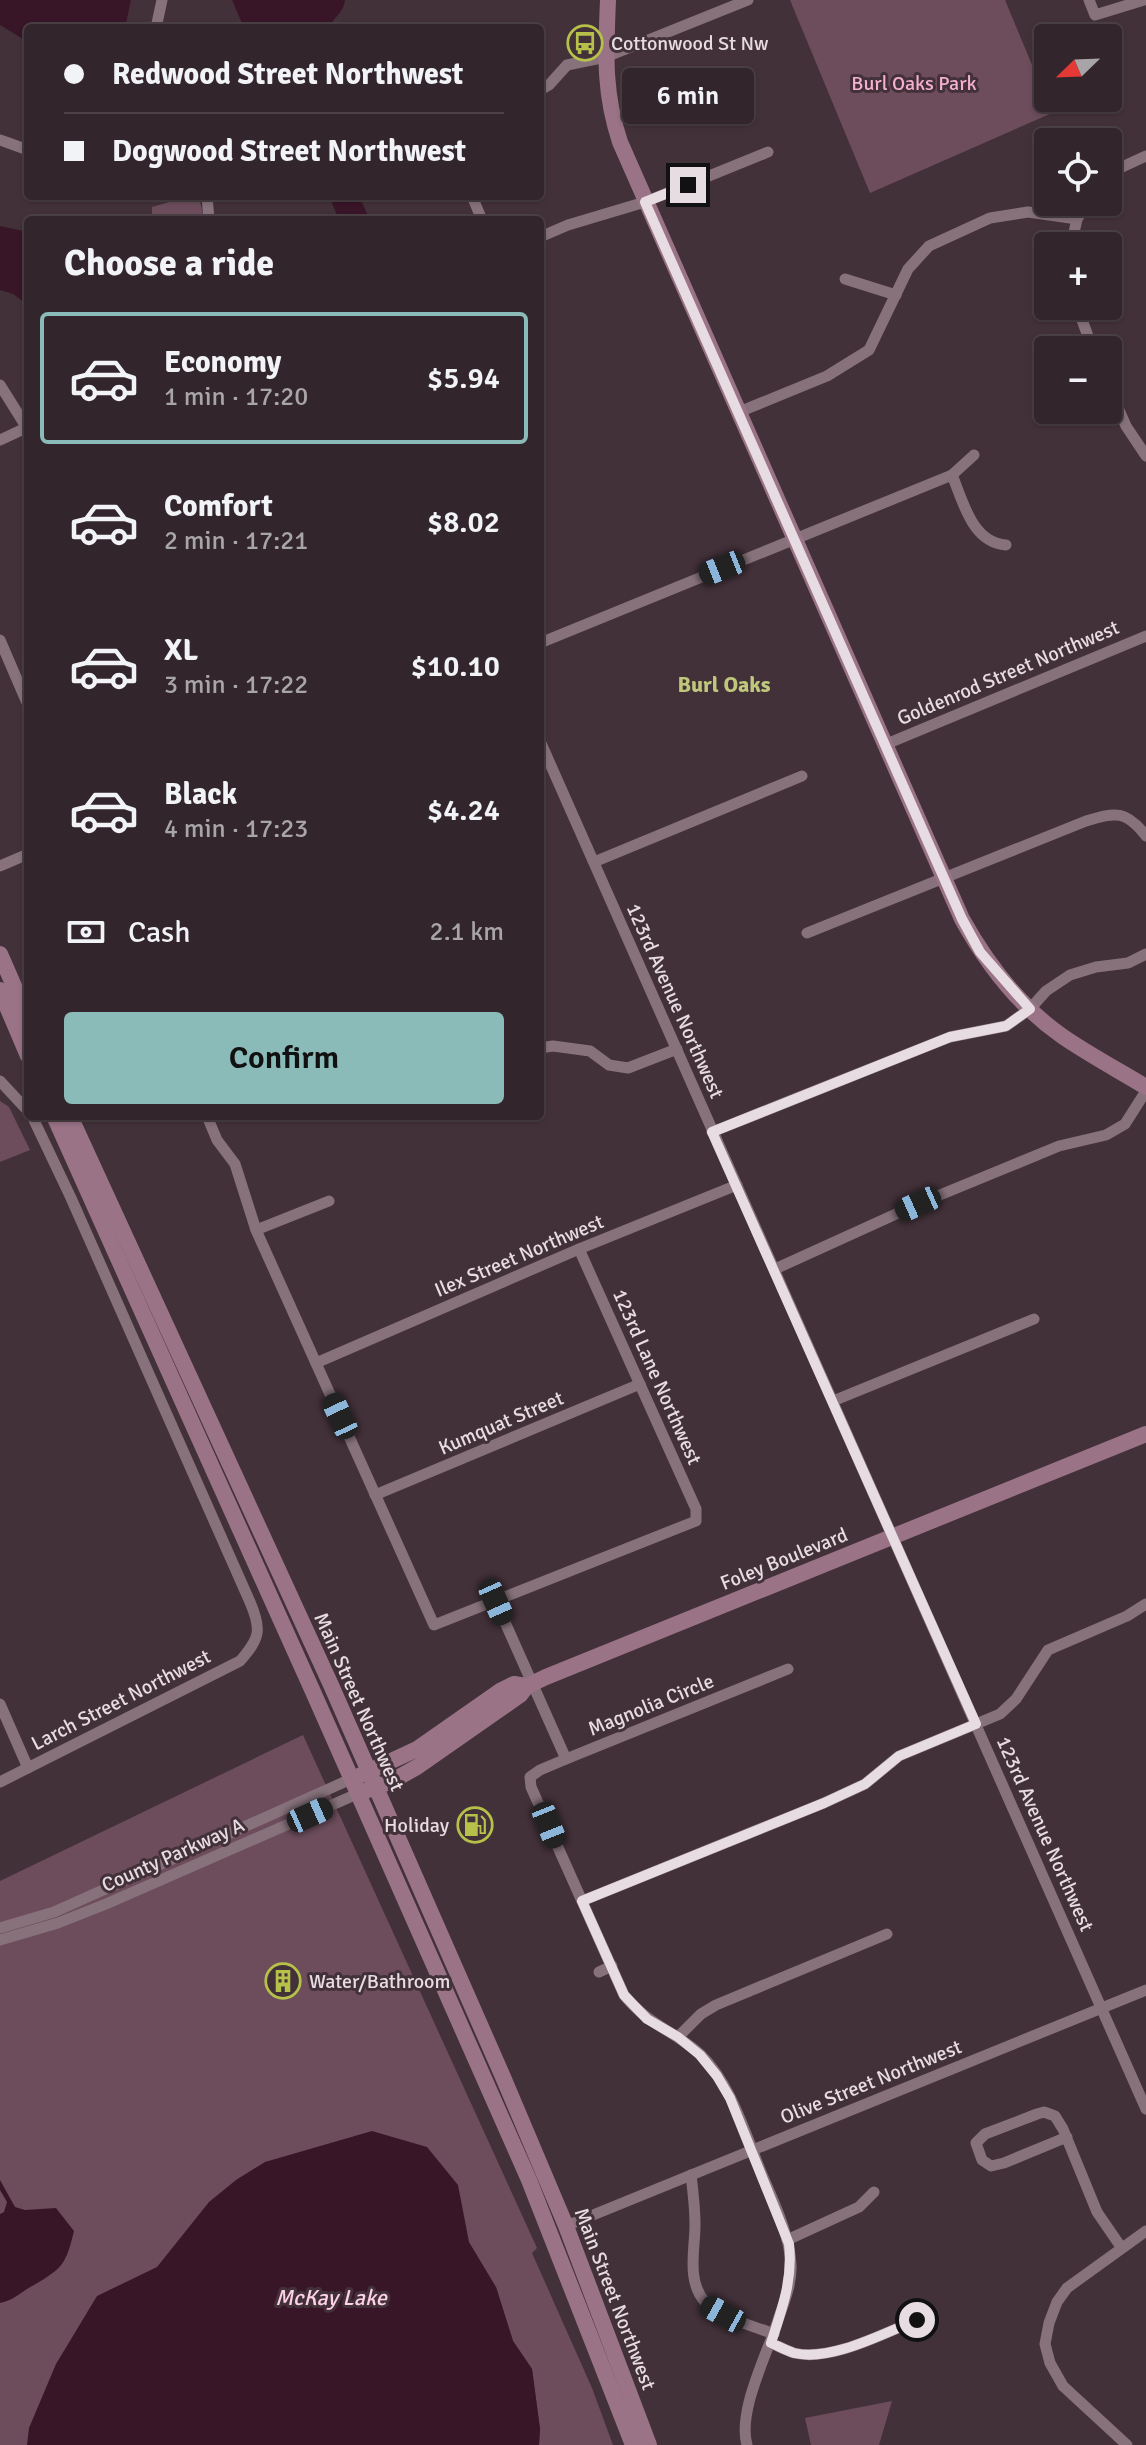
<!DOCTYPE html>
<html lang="en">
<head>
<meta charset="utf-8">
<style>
  :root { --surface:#32252b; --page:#3a2d33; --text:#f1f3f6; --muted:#a8a5a9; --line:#4d4247; --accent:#8bbbb9 }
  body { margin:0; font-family:Signika,sans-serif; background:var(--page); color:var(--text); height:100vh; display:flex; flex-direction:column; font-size:30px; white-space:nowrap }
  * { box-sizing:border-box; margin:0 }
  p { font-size:26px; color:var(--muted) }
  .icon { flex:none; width:44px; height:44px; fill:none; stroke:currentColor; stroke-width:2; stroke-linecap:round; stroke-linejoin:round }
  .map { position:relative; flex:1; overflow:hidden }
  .side { position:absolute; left:24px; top:216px; width:520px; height:904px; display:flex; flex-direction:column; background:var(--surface); border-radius:8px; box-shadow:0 2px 6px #0004,0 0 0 2px var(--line) }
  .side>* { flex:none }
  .banner { position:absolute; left:24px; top:24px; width:520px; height:176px; border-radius:8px; box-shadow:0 2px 6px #0004,0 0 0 2px var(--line); display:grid; align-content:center; height:176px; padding:0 40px; background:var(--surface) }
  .needle { width:52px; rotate:247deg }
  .tools { position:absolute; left:1034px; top:24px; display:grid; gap:16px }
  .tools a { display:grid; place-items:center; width:88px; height:88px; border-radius:8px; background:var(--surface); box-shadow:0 2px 6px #0004,0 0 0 2px var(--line); font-size:40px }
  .end { position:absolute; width:36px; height:36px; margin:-18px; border:10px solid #e7dce1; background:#111; box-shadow:0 0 0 4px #111 }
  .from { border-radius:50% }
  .bubble { position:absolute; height:56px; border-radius:8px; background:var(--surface); box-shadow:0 2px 6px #0004,0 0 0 2px var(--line); font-size:26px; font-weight:600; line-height:56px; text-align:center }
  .car { position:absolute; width:24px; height:48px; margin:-24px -12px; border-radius:10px; box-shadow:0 0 6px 2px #0007; background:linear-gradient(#222 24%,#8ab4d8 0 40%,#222 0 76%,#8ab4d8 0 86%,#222 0) }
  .banner b { display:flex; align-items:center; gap:28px; height:76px; font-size:30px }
  .banner b+b { border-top:2px solid var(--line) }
  .banner i { width:20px; height:20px; background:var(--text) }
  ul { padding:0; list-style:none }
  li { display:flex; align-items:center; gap:24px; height:132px; margin:0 16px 12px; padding:0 24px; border:4px solid transparent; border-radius:8px }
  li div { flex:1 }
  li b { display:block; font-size:30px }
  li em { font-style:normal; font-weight:600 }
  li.active { border-color:var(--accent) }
  li>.icon { width:72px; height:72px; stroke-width:1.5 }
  h2 { padding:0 40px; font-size:36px; line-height:96px }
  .pay { display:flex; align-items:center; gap:20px; height:88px; padding:0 40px; font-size:30px }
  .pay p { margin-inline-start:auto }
  .action { display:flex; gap:16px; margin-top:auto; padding:16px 40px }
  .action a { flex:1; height:92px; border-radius:8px; background:var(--accent); color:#111; font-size:32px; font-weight:600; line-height:92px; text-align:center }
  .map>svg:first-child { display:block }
  .green { fill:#6d4d5c }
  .water { fill:#391528 }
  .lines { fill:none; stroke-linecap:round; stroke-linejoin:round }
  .street { stroke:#87727b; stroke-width:11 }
  .secondary { stroke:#9a7386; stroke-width:16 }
  .route { stroke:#e7dce1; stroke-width:10 }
  .labels { text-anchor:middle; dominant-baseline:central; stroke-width:6; stroke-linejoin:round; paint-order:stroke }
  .poi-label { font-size:20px; fill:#e7dce1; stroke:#433139; text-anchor:start }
  .park-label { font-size:20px; fill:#f5afd1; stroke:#433139 }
  .street-label { font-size:20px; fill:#e7dce1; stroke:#433139 }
  .neighbourhood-label { font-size:22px; font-weight:bold; fill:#bec77b; stroke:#433139 }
  .water-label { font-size:22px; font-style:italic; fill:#fdd1e6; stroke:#433139 }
</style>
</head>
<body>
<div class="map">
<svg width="1146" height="2445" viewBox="0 0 1146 2445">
  <rect width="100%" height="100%" fill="#433139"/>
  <g class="green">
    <polygon points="790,0 1005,0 1052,113 870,193"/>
    <polygon points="190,196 199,196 204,220 152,220 152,207"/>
    <polygon points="0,1101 9,1107 30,1150 0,1162"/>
    <polygon points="303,1735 537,2248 532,2253 592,2388 613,2445 539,2445 540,2429 532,2369 513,2341 496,2287 268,2445 0,2445 0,1881"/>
    <polygon points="892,2401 879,2445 811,2445 805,2418"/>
  </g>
  <g class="water">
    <polygon points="0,0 131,0 125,28 28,28 28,42 0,25"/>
    <path d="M232,0h113c-2,15 -12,16 -15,28h-86z"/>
    <polygon points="329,196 359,196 370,220 339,220"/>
    <polygon points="0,226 28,232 28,305 13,294 0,290"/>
    <polygon points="372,2131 427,2147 458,2185 469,2242 496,2287 513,2341 532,2369 540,2429 539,2445 27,2445 29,2428 56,2364 97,2296 157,2267 209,2202 236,2180 265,2162"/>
    <path d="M0,2180l15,27 10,3 31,-2 18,23c-8,33 -11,37 -40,54 -14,7 -17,14 -34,18v-89l4,-2 3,-10 -7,-12z"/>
  </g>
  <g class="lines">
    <g class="street">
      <polyline points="1089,0 1095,15 1144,0"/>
      <polyline points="156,28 162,0"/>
      <polyline points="540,90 549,85 567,65 606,57 748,0"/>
      <polyline points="0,140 28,150"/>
      <polyline points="1108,180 1122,167 1146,156"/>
      <polyline points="207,196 209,220"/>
      <polyline points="472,196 482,220"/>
      <polyline points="540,237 568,225 645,202 768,152"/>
      <polyline points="1071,246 1077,219 1089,202"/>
      <polyline points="845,279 896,295"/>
      <polyline points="1077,306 1093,350"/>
      <polyline points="0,385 27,428"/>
      <polyline points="1108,385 1126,426 1146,456"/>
      <polyline points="739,412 827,376 869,350 908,269 929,246 990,218 1028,212 1077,219"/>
      <polyline points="0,440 28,427"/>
      <path d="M952,475c11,26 20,68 54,70"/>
      <polyline points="0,640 28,705"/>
      <polyline points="540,643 952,475 974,455"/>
      <polyline points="540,741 1146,2109"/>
      <polyline points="884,745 1146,636"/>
      <polyline points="594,862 802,776"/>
      <polyline points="0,866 28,854"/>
      <path d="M807,933l279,-112c30,-9 40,-11 60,15"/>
      <polyline points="540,1048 553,1046 590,1051 609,1065 628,1068 677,1049"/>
      <polyline points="0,1081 28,1111"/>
      <polyline points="207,1116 217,1140 235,1164 256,1230 434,1625 696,1521 696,1509 579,1249"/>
      <polyline points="712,1132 950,1037 1006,1026 1030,1009 1046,991 1070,975 1096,967 1128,963 1146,954"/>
      <polyline points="256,1230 329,1201"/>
      <polyline points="775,1269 918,1204 1059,1146 1106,1135 1125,1124 1146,1091"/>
      <polyline points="316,1363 579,1249 737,1185"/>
      <polyline points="833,1401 1034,1319"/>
      <polyline points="375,1495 640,1384"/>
      <polyline points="496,1602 566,1759"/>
      <polyline points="0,1704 28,1768"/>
      <path d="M0,1782l240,-121c20,-23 22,-31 10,-59l-179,-404 -39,-82"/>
      <polyline points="582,1901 824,1803 865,1784 899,1756 1000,1714 1016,1699 1048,1650 1127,1616 1146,1604"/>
      <polyline points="0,1928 54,1912 351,1779"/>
      <polyline points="0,1940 58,1923 106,1904 357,1794"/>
      <polyline points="599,1972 612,1966"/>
      <polyline points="678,2037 701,2014 716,2005 887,1934"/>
      <polyline points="1067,2137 1004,2163 991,2166 982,2160 976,2143 985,2134 1037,2114 1044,2112 1055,2116 1063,2129 1097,2212 1121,2247"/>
      <path d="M691,2175c2,16 4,33 4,50 0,25 -9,57 11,78 13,14 50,24 68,31"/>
      <polyline points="566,2226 1146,1990"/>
      <polyline points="787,2240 859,2207 874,2192"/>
      <path d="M771,2343c7,3 16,8 23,10 37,9 90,-20 123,-33"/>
      <path d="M747,2445c-10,-35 22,-94 32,-128 6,-17 13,-34 12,-53 -2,-32 -18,-63 -30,-92 -16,-39 -30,-88 -61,-118 -26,-23 -53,-30 -76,-59l-93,-208 -1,-10 10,-7 26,-11 222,-90"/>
      <polyline points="1127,2445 1063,2386 1050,2363 1045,2344 1049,2323 1057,2302 1067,2288 1146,2231"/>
    </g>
    <g class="secondary">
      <path d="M608,0c-2,52 -5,91 12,142l342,777c25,45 57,87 100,117 26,18 56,34 84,51"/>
      <polyline points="0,954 28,1018"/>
      <polyline points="0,990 28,1056"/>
      <polyline points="54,1116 314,1694 529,2180 633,2445"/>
      <polyline points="70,1116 331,1685 503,2077 566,2226 649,2445"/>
      <polyline points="359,1776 417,1749 500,1691 514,1684 527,1686"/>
      <polyline points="365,1791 392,1781 417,1767 520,1695 527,1686 546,1677 1146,1434"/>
    </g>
  </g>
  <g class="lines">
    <path class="route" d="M688,185l-43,17 317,717 18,33 50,57 -24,17 -56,11 -238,95 264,592 -77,32 -34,28 -41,19 -242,98 42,94 23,24 31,18 22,18 17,21 13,22 59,146c4,36 -7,65 -18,99 7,3 16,8 23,10 37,9 90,-20 123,-33"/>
  </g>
  <defs>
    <symbol id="bus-ring" viewBox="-11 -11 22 22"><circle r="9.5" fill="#433139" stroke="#b6c149" stroke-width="1.5"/><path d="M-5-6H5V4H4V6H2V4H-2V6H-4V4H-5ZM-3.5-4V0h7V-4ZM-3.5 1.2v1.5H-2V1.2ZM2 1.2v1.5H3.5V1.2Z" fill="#b6c149"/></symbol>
    <symbol id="fuel-ring" viewBox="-11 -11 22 22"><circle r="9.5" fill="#433139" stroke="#b6c149" stroke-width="1.5"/><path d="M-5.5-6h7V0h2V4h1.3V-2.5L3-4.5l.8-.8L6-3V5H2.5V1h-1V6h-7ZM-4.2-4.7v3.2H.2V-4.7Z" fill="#b6c149"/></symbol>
    <symbol id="building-ring" viewBox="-11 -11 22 22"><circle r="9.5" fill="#433139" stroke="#b6c149" stroke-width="1.5"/><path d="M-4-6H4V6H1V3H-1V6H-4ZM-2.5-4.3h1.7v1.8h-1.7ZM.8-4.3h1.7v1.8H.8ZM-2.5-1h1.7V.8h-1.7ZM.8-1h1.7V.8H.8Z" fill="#b6c149"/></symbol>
  </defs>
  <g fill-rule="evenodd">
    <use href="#bus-ring" x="565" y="23" width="40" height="40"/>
    <use href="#fuel-ring" x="455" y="1805" width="40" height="40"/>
    <use href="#building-ring" x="263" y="1961" width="40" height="40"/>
  </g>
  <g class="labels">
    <g class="poi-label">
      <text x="611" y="43">Cottonwood St Nw</text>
      <text x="449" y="1825" text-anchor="end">Holiday</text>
      <text x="309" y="1981">Water/Bathroom</text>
    </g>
    <g class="park-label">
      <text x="914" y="83">Burl Oaks Park</text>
    </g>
    <g class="street-label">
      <text transform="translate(1008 673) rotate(-23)">Goldenrod Street Northwest</text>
      <text transform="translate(675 1001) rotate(66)">123rd Avenue Northwest</text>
      <text transform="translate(519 1256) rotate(-23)">Ilex Street Northwest</text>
      <text transform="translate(657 1377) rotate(66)">123rd Lane Northwest</text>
      <text transform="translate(501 1423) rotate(-23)">Kumquat Street</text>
      <text transform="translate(784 1559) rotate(-22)">Foley Boulevard</text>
      <text transform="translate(121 1700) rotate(-27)">Larch Street Northwest</text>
      <text transform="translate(359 1702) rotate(66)">Main Street Northwest</text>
      <text transform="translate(651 1705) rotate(-22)">Magnolia Circle</text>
      <text transform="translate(1045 1834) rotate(66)">123rd Avenue Northwest</text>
      <text transform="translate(173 1855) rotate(-24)">County Parkway A</text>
      <text transform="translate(871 2082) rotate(-22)">Olive Street Northwest</text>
      <text transform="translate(615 2299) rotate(69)">Main Street Northwest</text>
    </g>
    <g class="neighbourhood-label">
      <text x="724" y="684">Burl Oaks</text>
    </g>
    <g class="water-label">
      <text x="331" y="2297">McKay Lake</text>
    </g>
  </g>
</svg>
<div class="tools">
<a><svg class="needle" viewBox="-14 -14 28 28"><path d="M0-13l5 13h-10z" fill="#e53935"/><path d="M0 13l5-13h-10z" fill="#a8a5a9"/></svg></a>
<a><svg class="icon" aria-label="locate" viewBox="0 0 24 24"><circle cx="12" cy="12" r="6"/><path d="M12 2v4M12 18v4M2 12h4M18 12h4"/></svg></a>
<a>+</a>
<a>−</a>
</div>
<i class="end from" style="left:917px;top:2320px"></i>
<i class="end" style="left:688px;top:185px"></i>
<div class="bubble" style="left:622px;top:68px;width:132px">6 min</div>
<i class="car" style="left:722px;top:568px;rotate:248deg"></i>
<i class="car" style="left:918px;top:1204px;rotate:246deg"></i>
<i class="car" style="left:340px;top:1416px;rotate:335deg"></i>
<i class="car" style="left:496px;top:1602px;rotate:156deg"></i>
<i class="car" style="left:310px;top:1815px;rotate:66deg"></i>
<i class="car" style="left:549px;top:1825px;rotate:158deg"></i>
<i class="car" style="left:723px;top:2314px;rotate:299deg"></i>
<div class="banner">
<b><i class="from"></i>Redwood Street Northwest</b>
<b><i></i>Dogwood Street Northwest</b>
</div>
<section class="side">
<h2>Choose a ride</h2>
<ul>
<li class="active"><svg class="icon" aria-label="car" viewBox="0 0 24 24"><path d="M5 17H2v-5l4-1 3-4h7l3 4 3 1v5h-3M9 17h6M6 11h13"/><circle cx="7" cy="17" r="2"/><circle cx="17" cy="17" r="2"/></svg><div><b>Economy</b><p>1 min · 17:20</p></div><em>$5.94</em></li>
<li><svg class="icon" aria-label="car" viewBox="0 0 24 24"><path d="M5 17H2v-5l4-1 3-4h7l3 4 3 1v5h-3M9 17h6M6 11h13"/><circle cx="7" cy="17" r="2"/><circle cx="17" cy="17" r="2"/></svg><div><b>Comfort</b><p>2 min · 17:21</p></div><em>$8.02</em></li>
<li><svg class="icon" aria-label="car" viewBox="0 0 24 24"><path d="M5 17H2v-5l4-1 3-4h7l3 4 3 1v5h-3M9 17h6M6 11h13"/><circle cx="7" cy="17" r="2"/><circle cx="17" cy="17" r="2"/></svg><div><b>XL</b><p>3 min · 17:22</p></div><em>$10.10</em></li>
<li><svg class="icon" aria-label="car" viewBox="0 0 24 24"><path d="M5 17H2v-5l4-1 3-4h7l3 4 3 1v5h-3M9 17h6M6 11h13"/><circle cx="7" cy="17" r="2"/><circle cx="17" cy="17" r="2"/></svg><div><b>Black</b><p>4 min · 17:23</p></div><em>$4.24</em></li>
</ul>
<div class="pay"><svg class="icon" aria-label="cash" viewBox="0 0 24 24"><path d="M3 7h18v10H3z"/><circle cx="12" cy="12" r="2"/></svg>Cash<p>2.1 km</p></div>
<div class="action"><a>Confirm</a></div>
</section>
</div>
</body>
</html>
